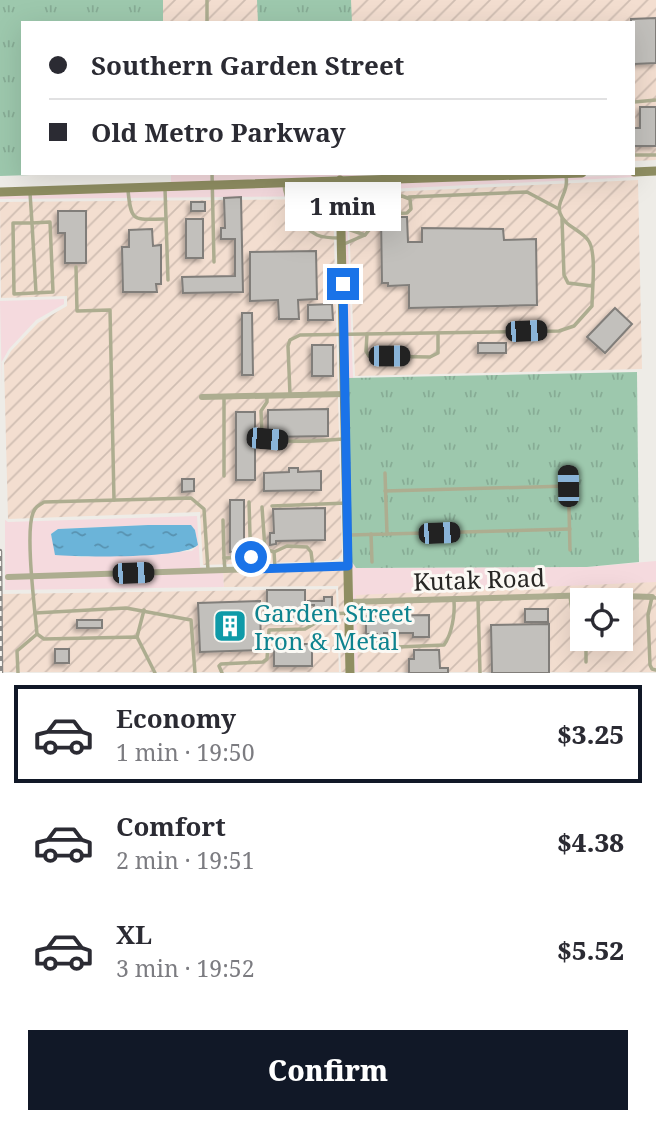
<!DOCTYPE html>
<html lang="en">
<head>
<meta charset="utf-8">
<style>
  :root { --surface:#fff; --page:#f7f7f7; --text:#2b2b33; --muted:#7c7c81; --line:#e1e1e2; --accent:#111827 }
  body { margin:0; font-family:"Noto Serif",serif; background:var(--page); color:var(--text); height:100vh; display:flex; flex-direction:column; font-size:26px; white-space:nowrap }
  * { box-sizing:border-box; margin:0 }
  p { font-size:23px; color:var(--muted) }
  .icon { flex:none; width:38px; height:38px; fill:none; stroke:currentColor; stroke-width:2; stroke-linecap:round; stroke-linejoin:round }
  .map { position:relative; height:673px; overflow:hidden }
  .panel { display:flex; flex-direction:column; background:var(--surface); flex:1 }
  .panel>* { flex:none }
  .banner { position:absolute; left:21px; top:21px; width:614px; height:154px; border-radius:0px; box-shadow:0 7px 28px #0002; display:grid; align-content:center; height:154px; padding:0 28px; background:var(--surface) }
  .controls { position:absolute; left:570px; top:588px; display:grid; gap:14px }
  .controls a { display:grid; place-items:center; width:63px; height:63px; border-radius:0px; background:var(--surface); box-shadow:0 7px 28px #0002; font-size:35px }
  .end { position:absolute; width:32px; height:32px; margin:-16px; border:9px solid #1a73e8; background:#fff; box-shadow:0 0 0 4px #fff }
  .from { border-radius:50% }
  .bubble { position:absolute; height:49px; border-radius:0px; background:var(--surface); box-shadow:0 7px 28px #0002; font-size:23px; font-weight:800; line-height:49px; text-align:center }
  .car { position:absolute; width:21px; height:42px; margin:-21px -10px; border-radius:9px; box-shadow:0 0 5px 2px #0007; background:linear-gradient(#222 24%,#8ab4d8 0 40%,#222 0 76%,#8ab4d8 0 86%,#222 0) }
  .banner b { display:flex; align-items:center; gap:24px; height:66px; font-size:26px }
  .banner b+b { border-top:2px solid var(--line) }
  .banner i { width:18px; height:18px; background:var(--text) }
  ul { padding:12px 0 0; list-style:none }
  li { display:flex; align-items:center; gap:21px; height:98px; margin:0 14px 10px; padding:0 14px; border:4px solid transparent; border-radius:0px }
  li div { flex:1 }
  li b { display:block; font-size:26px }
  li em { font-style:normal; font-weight:800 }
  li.selected { border-color:var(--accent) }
  li>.icon { width:63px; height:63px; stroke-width:1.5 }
  .cta { display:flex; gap:14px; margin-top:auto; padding:14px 28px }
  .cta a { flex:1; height:80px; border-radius:0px; background:var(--accent); color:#fff; font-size:28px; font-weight:800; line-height:80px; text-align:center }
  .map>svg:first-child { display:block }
  .commercial { fill:#f5dade; fill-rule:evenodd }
  .industrial { fill:url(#industrial-furrows); fill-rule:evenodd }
  .grass { fill:url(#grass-tufts) }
  .water { fill:url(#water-ripples) }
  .building { fill:#c2c0bc; stroke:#817e7a; stroke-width:2; filter:url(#shadow) }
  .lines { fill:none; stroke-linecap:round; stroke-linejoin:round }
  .lane { stroke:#adad90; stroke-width:3.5 }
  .street { stroke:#adad90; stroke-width:6 }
  .secondary { stroke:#8f8e62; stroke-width:9 }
  .rail-casing { stroke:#8b8986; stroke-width:4.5 }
  .rail { stroke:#fbf9f4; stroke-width:2; stroke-dasharray:5; stroke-linecap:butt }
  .route { stroke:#1a73e8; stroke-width:9 }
  .labels { text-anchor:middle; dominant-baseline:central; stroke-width:6; stroke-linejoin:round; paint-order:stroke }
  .street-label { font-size:24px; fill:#282725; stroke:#fbf9f4 }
  .culture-label { font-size:24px; fill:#0d838f; stroke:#fbf9f4; text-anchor:start }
</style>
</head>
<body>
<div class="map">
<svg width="656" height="673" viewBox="0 0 656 673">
  <defs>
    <pattern id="industrial-furrows" width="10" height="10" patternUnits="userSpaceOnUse" patternTransform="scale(1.75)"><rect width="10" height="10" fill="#f3ded0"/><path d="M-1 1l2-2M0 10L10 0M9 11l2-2" fill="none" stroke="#d0beb2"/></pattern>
    <pattern id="grass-tufts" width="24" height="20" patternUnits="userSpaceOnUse" patternTransform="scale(1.75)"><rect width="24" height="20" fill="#9dc8ad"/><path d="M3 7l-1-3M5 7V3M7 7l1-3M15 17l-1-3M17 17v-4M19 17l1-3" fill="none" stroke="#87ac95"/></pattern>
    <pattern id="water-ripples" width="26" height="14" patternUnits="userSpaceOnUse" patternTransform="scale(1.75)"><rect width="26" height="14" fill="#6bb4d9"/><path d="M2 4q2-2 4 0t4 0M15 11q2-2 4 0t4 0" fill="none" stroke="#5892b0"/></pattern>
    <filter id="shadow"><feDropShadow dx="-3" dy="3" stdDeviation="2" flood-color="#0004"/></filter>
  </defs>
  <rect width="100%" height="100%" fill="#eeece7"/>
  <g class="commercial">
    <polygon points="171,173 422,173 171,183"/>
    <polygon points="636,175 636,177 346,191 353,378 348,378 344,184"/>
    <polygon points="337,184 342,444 336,199 334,196 0,199 0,196"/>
    <polygon points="64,299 64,304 36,320 9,349 1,363 2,390 0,301"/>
    <path d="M197,516l3,51 23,5 1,15 -219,3v-70l3,2zM148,525h43l4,5 3,15 -6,6 -115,6 -23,-12 -3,-11 7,-5z"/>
    <path d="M656,561v111h-301l-3,-110 4,6 231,-1zM583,600h38v39h-38z"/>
  </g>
  <g class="industrial">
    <polygon points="163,0 656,0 656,160 634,161 634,23 163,23"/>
    <polygon points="638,180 642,369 355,376 348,194"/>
    <polygon points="333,199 342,554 338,559 328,561 203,565 200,512 8,519 4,363 11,351 38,323 67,306 67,296 1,298 0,202"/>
    <polygon points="345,563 346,672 341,672 338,586 224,587 223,571"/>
    <path d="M656,582v90h-298l-2,-77zM583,600h38v39h-38z"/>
    <polygon points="336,589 339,672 2,672 1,594"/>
  </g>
  <g class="grass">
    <polygon points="0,0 163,0 163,23 23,23 23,173 92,173 0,176"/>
    <polygon points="257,0 351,0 352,23 258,23"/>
    <polygon points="637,372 639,562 587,567 356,568 352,562 348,378"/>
  </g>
  <path class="water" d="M148,525h43l4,5 3,15c-14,14 -119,12 -143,10l-4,-21 7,-5z"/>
  <g class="building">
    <polygon points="656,18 656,63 634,64 634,23 631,23 631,19"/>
    <polygon points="640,107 656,107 656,146 634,146 634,128 640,128"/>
    <polygon points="241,197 243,292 183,293 182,277 235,276 235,239 221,239 221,228 225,228 224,198"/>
    <polygon points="300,201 311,212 306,218 294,207"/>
    <rect x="191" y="202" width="14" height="9"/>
    <polygon points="58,211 86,211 86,263 65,263 65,233 58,233"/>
    <polygon points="381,217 407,217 408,242 422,242 422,228 503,229 504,240 536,239 537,305 409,308 409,285 388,286 388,283 382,283"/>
    <rect x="186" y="219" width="17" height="39"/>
    <polygon points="152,229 153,246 161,245 161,284 156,284 157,292 123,292 122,247 129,247 129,230"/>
    <polygon points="316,251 317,299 298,300 299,319 279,319 278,300 250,301 250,252"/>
    <polygon points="332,304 333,320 308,320 308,305"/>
    <polygon points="615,308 632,324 605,353 587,337"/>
    <polygon points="242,313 252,313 253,375 242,375"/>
    <rect x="478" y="343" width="28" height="10"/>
    <rect x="312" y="345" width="21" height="31"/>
    <polygon points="328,409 328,436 268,437 268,410"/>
    <rect x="236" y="412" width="19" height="68"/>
    <polygon points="289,468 298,468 298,472 321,471 321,490 264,491 264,473 289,472"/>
    <polygon points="182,479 194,479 194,491 182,492"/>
    <rect x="230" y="500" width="14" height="52"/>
    <polygon points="325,508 325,540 276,541 276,544 270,545 270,533 274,533 273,509"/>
    <rect x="267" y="590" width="38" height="30"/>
    <polygon points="324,597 332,597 332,608 314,608 314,605 308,605 308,601 324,601"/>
    <polygon points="260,601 261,650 200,652 198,603"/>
    <rect x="525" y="609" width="23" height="13"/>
    <polygon points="429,615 429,637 413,637 413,633 384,633 384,642 377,642 377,634 366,634 366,616"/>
    <rect x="77" y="620" width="25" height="8"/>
    <polygon points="549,624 549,673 492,673 491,625"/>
    <rect x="274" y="644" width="38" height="22"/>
    <rect x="55" y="649" width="14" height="14"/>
    <polygon points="414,650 439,650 440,668 448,668 448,673 409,673 409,659 414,659"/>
  </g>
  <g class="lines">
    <g class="lane">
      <polyline points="207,0 207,23"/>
      <polyline points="634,102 656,100"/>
      <polyline points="634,155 656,155"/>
      <polyline points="212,173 214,262"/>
      <path d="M284,183c0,17 17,44 33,52 7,3 15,3 23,3"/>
      <polyline points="165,189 168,280"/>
      <path d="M128,190c3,34 6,29 38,29"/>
      <polyline points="30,193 32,223 13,223 14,294 53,292 50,222 32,223 36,293"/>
      <polyline points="409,197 527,192 559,209"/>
      <polyline points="562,219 564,275 568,283 592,286"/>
      <polyline points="342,227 365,235 344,244"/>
      <polyline points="365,235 370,229 370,202 371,198 402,196 410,199 411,209 407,213 370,215"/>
      <polyline points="76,267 77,311 110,310 114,500"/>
      <polyline points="367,334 366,351 369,356 430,357 438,353 438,333"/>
      <path d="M290,395l-2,-49 2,-6 10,-5 259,-4 15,-5 18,-20c0,-15 5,-55 -4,-66 -7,-10 -24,-14 -28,-27 -4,-12 9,-20 6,-37"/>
      <path d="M267,396v6l-6,9 1,23c15,12 62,6 82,5"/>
      <polyline points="224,397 224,476"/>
      <polyline points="568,468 570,550"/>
      <polyline points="385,491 568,486"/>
      <polyline points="249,502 251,569"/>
      <polyline points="272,506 347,503"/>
      <polyline points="262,507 265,549 274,552 275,568"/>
      <polyline points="223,520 224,558"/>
      <polyline points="371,534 372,562"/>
      <polyline points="387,534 570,529"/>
      <polyline points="350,535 387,534 385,473"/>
      <polyline points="274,552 287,546 307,547 311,552 313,567"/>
      <polyline points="225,570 224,558 251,557"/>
      <polyline points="570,596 572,611 583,626"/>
      <polyline points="656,598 652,597 648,615 650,665 652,669 656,670"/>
      <polyline points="478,599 480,673"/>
      <polyline points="35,613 126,608 191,620 195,673"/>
      <polyline points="137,637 144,610"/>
      <polyline points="586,639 586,662"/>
      <path d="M352,649l92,-4c8,-11 11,-31 10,-44"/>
      <polyline points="18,673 17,651 37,634"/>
      <path d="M155,673l-18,-36 -93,2 -7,-5c-2,-24 -12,-101 -4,-121 2,-6 6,-8 11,-11l147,-4 13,11 4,61"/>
      <polyline points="222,673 219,666 221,664 263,662 267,659 269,630 305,629 331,614 348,613"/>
    </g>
    <g class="street">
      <polyline points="202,397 345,394"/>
      <polyline points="8,577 348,566"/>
      <polyline points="349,602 594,595 652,597"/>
    </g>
    <g class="secondary">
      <polyline points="634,172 656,171"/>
      <polyline points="340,180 350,673"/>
      <polyline points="0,192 582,173"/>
    </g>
    <defs>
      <polyline id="rail" points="0,551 1,673"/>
    </defs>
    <use href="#rail" class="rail-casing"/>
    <use href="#rail" class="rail"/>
  </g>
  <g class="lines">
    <polyline class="route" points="251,557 251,569 348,566 343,284"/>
  </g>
  <defs>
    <symbol id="building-square" viewBox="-11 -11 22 22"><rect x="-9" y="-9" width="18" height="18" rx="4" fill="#0f9aa8" stroke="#fbf9f4"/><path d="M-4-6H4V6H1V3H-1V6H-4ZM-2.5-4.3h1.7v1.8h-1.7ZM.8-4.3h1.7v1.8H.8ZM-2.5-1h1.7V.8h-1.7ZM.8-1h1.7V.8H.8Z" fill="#fff"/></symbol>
  </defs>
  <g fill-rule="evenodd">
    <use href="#building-square" x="211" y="607" width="38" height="38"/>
  </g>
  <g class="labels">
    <g class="street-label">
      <text transform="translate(479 579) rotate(-2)">Kutak Road</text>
    </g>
    <g class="culture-label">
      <text x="254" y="612">Garden Street<tspan x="254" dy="28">Iron &amp; Metal</tspan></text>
    </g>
  </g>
</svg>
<div class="controls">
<a><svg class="icon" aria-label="locate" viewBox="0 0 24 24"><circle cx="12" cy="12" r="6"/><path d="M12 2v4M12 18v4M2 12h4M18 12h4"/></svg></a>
</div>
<i class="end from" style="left:251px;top:557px"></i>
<i class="end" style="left:343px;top:284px"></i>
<div class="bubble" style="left:285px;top:182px;width:116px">1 min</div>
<i class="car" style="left:526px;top:331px;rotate:88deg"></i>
<i class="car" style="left:389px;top:356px;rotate:90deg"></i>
<i class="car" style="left:267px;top:439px;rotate:95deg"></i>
<i class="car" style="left:568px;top:486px;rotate:359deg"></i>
<i class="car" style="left:439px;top:533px;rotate:88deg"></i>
<i class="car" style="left:133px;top:573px;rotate:88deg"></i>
<div class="banner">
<b><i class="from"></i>Southern Garden Street</b>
<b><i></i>Old Metro Parkway</b>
</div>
</div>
<section class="panel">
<ul>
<li class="selected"><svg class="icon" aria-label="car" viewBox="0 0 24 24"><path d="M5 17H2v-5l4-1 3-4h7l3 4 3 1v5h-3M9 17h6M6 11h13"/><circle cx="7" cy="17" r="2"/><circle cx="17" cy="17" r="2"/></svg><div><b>Economy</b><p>1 min · 19:50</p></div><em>$3.25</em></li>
<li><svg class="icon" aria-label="car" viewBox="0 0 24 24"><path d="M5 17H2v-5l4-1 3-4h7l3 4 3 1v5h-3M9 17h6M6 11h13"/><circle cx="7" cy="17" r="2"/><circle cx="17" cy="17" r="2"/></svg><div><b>Comfort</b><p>2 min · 19:51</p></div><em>$4.38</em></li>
<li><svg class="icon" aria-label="car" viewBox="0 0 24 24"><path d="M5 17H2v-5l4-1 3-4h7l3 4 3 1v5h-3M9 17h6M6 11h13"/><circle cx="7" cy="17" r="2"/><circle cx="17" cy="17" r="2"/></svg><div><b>XL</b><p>3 min · 19:52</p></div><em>$5.52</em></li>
</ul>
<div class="cta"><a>Confirm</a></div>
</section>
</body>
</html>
